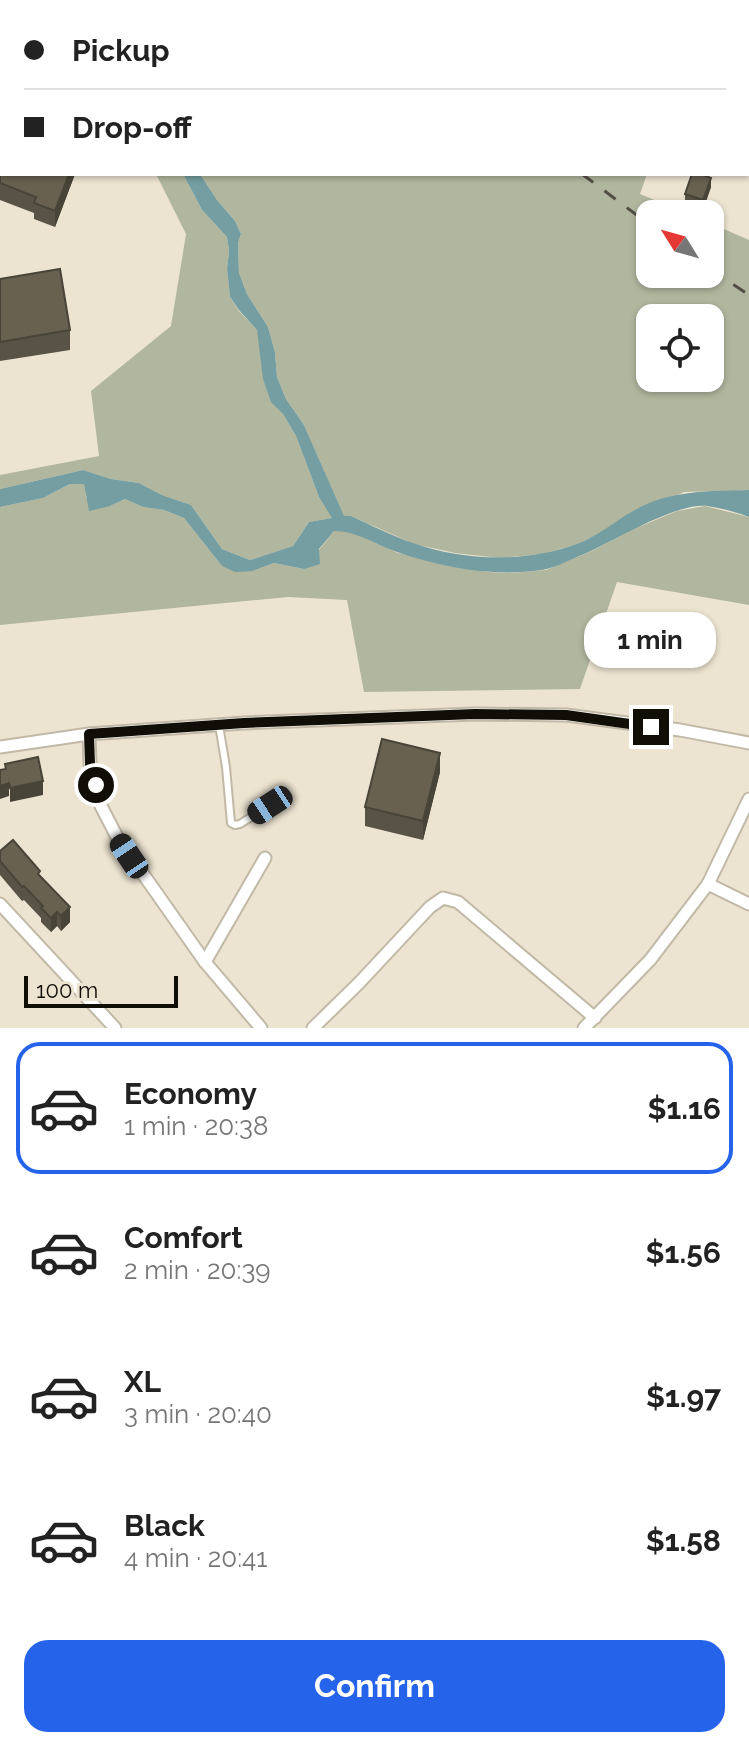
<!DOCTYPE html>
<html lang="en">
<head>
<meta charset="utf-8">
<style>
  :root { --surface:#fff; --page:#f2f2f2; --text:#222; --muted:#767676; --line:#e0e0e0; --accent:#2563eb }
  body { margin:0; font-family:Raleway,sans-serif; background:var(--page); color:var(--text); height:100vh; display:flex; flex-direction:column; font-size:30px; white-space:nowrap }
  * { box-sizing:border-box; margin:0 }
  p { font-size:26px; color:var(--muted) }
  .icon { flex:none; width:44px; height:44px; fill:none; stroke:currentColor; stroke-width:2; stroke-linecap:round; stroke-linejoin:round }
  .map { position:relative; height:1028px; overflow:hidden }
  .sheet { display:flex; flex-direction:column; background:var(--surface); flex:1 }
  .sheet>* { flex:none }
  .hud { position:absolute; left:0px; top:0px; width:750px; height:176px; box-shadow:0 2px 6px #0004; display:grid; align-content:center; height:176px; padding:0 24px; background:var(--surface) }
  .needle { width:52px; rotate:307deg }
  .fabs { position:absolute; left:636px; top:200px; display:grid; gap:16px }
  .fabs a { display:grid; place-items:center; width:88px; height:88px; border-radius:16px; background:var(--surface); box-shadow:0 2px 6px #0004; font-size:40px }
  .scale { position:absolute; left:24px; bottom:20px; width:154px; box-sizing:border-box; padding-left:8px; border:4px solid #110e08; border-top:0; font-size:22px; line-height:28px; white-space:nowrap; color:#110e08; -webkit-text-stroke:6px #ece3d0; paint-order:stroke }
  .end { position:absolute; width:36px; height:36px; margin:-18px; border:10px solid #110e08; background:#fff; box-shadow:0 0 0 4px #fff }
  .from { border-radius:50% }
  .bubble { position:absolute; height:56px; border-radius:24px; background:var(--surface); box-shadow:0 2px 6px #0004; font-size:26px; font-weight:700; line-height:56px; text-align:center }
  .car { position:absolute; width:24px; height:48px; margin:-24px -12px; border-radius:10px; box-shadow:0 0 6px 2px #0007; background:linear-gradient(#222 24%,#8ab4d8 0 40%,#222 0 76%,#8ab4d8 0 86%,#222 0) }
  .hud b { display:flex; align-items:center; gap:28px; height:76px; font-size:30px }
  .hud b+b { border-top:2px solid var(--line) }
  .hud i { width:20px; height:20px; background:var(--text) }
  ul { padding:14px 0 0; list-style:none }
  li { display:flex; align-items:center; gap:24px; height:132px; margin:0 16px 12px; padding:0 8px; border:4px solid transparent; border-radius:24px }
  li div { flex:1 }
  li b { display:block; font-size:30px }
  li em { font-style:normal; font-weight:700 }
  li.selected { border-color:var(--accent) }
  li>.icon { width:72px; height:72px; stroke-width:1.5 }
  .primary-button { display:flex; gap:16px; margin-top:auto; padding:16px 24px }
  .primary-button a { flex:1; height:92px; border-radius:24px; background:var(--accent); color:#fff; font-size:32px; font-weight:700; line-height:92px; text-align:center }
  .map>svg:first-child { display:block }
  .green { fill:#b1b79e; fill-rule:evenodd }
  .water { fill:#749ea2 }
  .lines { fill:none; stroke-linecap:round; stroke-linejoin:round }
  .lane-casing { stroke:#c1b9a6; stroke-width:10 }
  .street-casing { stroke:#c1b9a6; stroke-width:15 }
  .lane { stroke:#fff; stroke-width:6 }
  .street { stroke:#fff; stroke-width:11 }
  .rail { stroke:#544f45; stroke-width:3; stroke-dasharray:14 14; stroke-linecap:butt }
  .wall { fill:#595345 }
  .shaded-wall { fill:#494438 }
  .building { fill:#686150; stroke:#494438; stroke-width:2 }
  .route { stroke:#110e08; stroke-width:10 }
</style>
</head>
<body>
<div class="map">
<svg width="749" height="1028" viewBox="0 0 749 1028">
  <rect width="100%" height="100%" fill="#ece3d0"/>
  <g class="green">
    <polygon points="35,0 362,0 364,2 36,2"/>
    <polygon points="156,174 183,174 202,210 227,237 229,251 227,269 230,297 239,311 257,330 271,401 283,414 296,436 319,497 333,518 309,522 293,546 250,560 222,549 191,505 162,495 139,483 111,479 83,470 0,489 0,475 99,456 91,391 171,326 186,234"/>
    <path d="M200,174h447l-7,20 48,20h-38v60h60v-51l39,17v250l-65,2 -106,52 -35,10 -44,4 -44,-5 -41,-9 -63,-28 -7,1 -40,-92 -18,-26 -9,-22 -2,-25 -7,-25 -21,-33 -8,-21 -1,-30 3,-9 -6,-13 -18,-21zM650,318h60v60h-60z"/>
    <polygon points="70,484 85,484 86,498 110,506 125,499 143,507 164,510 184,518 222,566 253,571 274,563 304,569 334,531 349,531 398,553 488,572 512,573 546,570 592,551 634,529 677,511 705,506 749,517 749,605 617,582 580,689 364,692 347,600 288,597 0,625 0,507 43,498"/>
  </g>
  <path class="water" d="M183,174h17l17,26 18,21 6,13 -3,9 1,30 8,21 21,33 7,25 2,25 9,22 18,26 40,91h7c20,9 41,20 62,27 51,18 112,20 164,1 21,-8 38,-23 58,-34 34,-20 76,-19 114,-20v27c-13,-5 -28,-9 -42,-11 -35,-3 -96,38 -130,51 -11,5 -23,11 -35,13 -48,7 -99,-2 -145,-18 -21,-7 -40,-21 -63,-21l-15,18 1,15 -16,5 -30,-6 -21,8 -18,1 -13,-6 -38,-48 -20,-8 -21,-3 -18,-8 -15,7 -21,5 -5,-27h-14l-27,14 -43,9v-18l83,-19 28,9 28,4 23,12 29,10 31,44 28,11 43,-14 16,-24 23,-4 -13,-21 -23,-61 -13,-22 -12,-12 -8,-23 -6,-49 -18,-20 -9,-13 -3,-28 2,-18 -2,-14 -25,-27z"/>
  <g class="lines">
    <defs>
      <g id="lane">
        <polyline points="748,58 749,57"/>
        <polyline points="219,725 226,767 231,823 235,825 240,824 270,805"/>
      </g>
      <g id="street">
        <polyline points="89,734 90,764 101,806 117,837 205,962 261,1028"/>
        <polyline points="0,747 89,734 244,723 475,714 566,715 680,730 749,743"/>
        <polyline points="708,884 749,904"/>
        <polyline points="0,904 115,1028"/>
        <polyline points="205,962 265,858"/>
        <polyline points="313,1028 359,983 430,907 443,898 458,902 595,1018"/>
        <polyline points="584,1028 650,960 708,884 749,799"/>
      </g>
    </defs>
    <use href="#lane" class="lane-casing"/>
    <use href="#street" class="street-casing"/>
    <use href="#lane" class="lane"/>
    <use href="#street" class="street"/>
    <g class="rail">
      <polyline points="336,0 339,2"/>
      <polyline points="582,174 650,225"/>
      <polyline points="710,269 749,295"/>
    </g>
  </g>
  <g class="wall">
    <polygon points="393,0 425,0 428,2 395,2"/>
    <polygon points="0,154 2,174 75,174 55,227 34,219 34,213 0,200"/>
    <polygon points="711,187 703,210 685,204 685,194"/>
    <polygon points="0,279 70,330 70,350 0,361"/>
    <polygon points="440,772 423,840 365,826 365,807"/>
    <polygon points="0,851 40,876 70,922 61,931 57,926 51,932 41,922 41,918 24,900 22,901 0,875"/>
  </g>
  <g class="shaded-wall">
    <polygon points="69,174 75,174 55,227 55,211"/>
    <polygon points="711,178 711,187 703,210 703,200"/>
    <polygon points="440,753 440,772 423,840 423,821"/>
    <polygon points="43,781 43,795 10,802 10,788"/>
    <polygon points="9,783 9,796 0,799 0,786"/>
    <polygon points="70,907 70,922 61,931 61,916"/>
    <polygon points="57,912 57,926 51,932 51,918"/>
  </g>
  <g class="building">
    <polygon points="406,0 425,0 428,2 409,2"/>
    <polygon points="434,0 458,0 460,2 432,2"/>
    <polygon points="476,0 500,0 498,2 475,2"/>
    <polygon points="2,148 2,174 69,174 55,211 34,203 36,197 0,183 0,154"/>
    <polygon points="692,174 701,174 711,178 703,200 685,194"/>
    <polygon points="60,269 70,330 0,342 0,279"/>
    <polygon points="382,739 440,753 423,821 365,807"/>
    <polygon points="38,757 43,781 10,788 9,783 0,786 0,770 6,769 5,764"/>
    <polygon points="13,840 40,871 38,874 70,907 61,916 57,912 51,918 41,908 43,906 24,886 22,887 0,861 0,851"/>
  </g>
  <g class="lines">
    <polyline class="route" points="96,785 90,764 89,734 244,723 475,714 566,715 651,727"/>
  </g>
</svg>
<div class="fabs">
<a><svg class="needle" viewBox="-14 -14 28 28"><path d="M0-13l5 13h-10z" fill="#e53935"/><path d="M0 13l5-13h-10z" fill="#767676"/></svg></a>
<a><svg class="icon" aria-label="locate" viewBox="0 0 24 24"><circle cx="12" cy="12" r="6"/><path d="M12 2v4M12 18v4M2 12h4M18 12h4"/></svg></a>
</div>
<div class="scale">100 m</div>
<i class="end from" style="left:96px;top:785px"></i>
<i class="end" style="left:651px;top:727px"></i>
<div class="bubble" style="left:584px;top:612px;width:132px">1 min</div>
<i class="car" style="left:270px;top:805px;rotate:237deg"></i>
<i class="car" style="left:129px;top:856px;rotate:326deg"></i>
<div class="hud">
<b><i class="from"></i>Pickup</b>
<b><i></i>Drop-off</b>
</div>
</div>
<section class="sheet">
<ul>
<li class="selected"><svg class="icon" aria-label="car" viewBox="0 0 24 24"><path d="M5 17H2v-5l4-1 3-4h7l3 4 3 1v5h-3M9 17h6M6 11h13"/><circle cx="7" cy="17" r="2"/><circle cx="17" cy="17" r="2"/></svg><div><b>Economy</b><p>1 min · 20:38</p></div><em>$1.16</em></li>
<li><svg class="icon" aria-label="car" viewBox="0 0 24 24"><path d="M5 17H2v-5l4-1 3-4h7l3 4 3 1v5h-3M9 17h6M6 11h13"/><circle cx="7" cy="17" r="2"/><circle cx="17" cy="17" r="2"/></svg><div><b>Comfort</b><p>2 min · 20:39</p></div><em>$1.56</em></li>
<li><svg class="icon" aria-label="car" viewBox="0 0 24 24"><path d="M5 17H2v-5l4-1 3-4h7l3 4 3 1v5h-3M9 17h6M6 11h13"/><circle cx="7" cy="17" r="2"/><circle cx="17" cy="17" r="2"/></svg><div><b>XL</b><p>3 min · 20:40</p></div><em>$1.97</em></li>
<li><svg class="icon" aria-label="car" viewBox="0 0 24 24"><path d="M5 17H2v-5l4-1 3-4h7l3 4 3 1v5h-3M9 17h6M6 11h13"/><circle cx="7" cy="17" r="2"/><circle cx="17" cy="17" r="2"/></svg><div><b>Black</b><p>4 min · 20:41</p></div><em>$1.58</em></li>
</ul>
<div class="primary-button"><a>Confirm</a></div>
</section>
</body>
</html>
